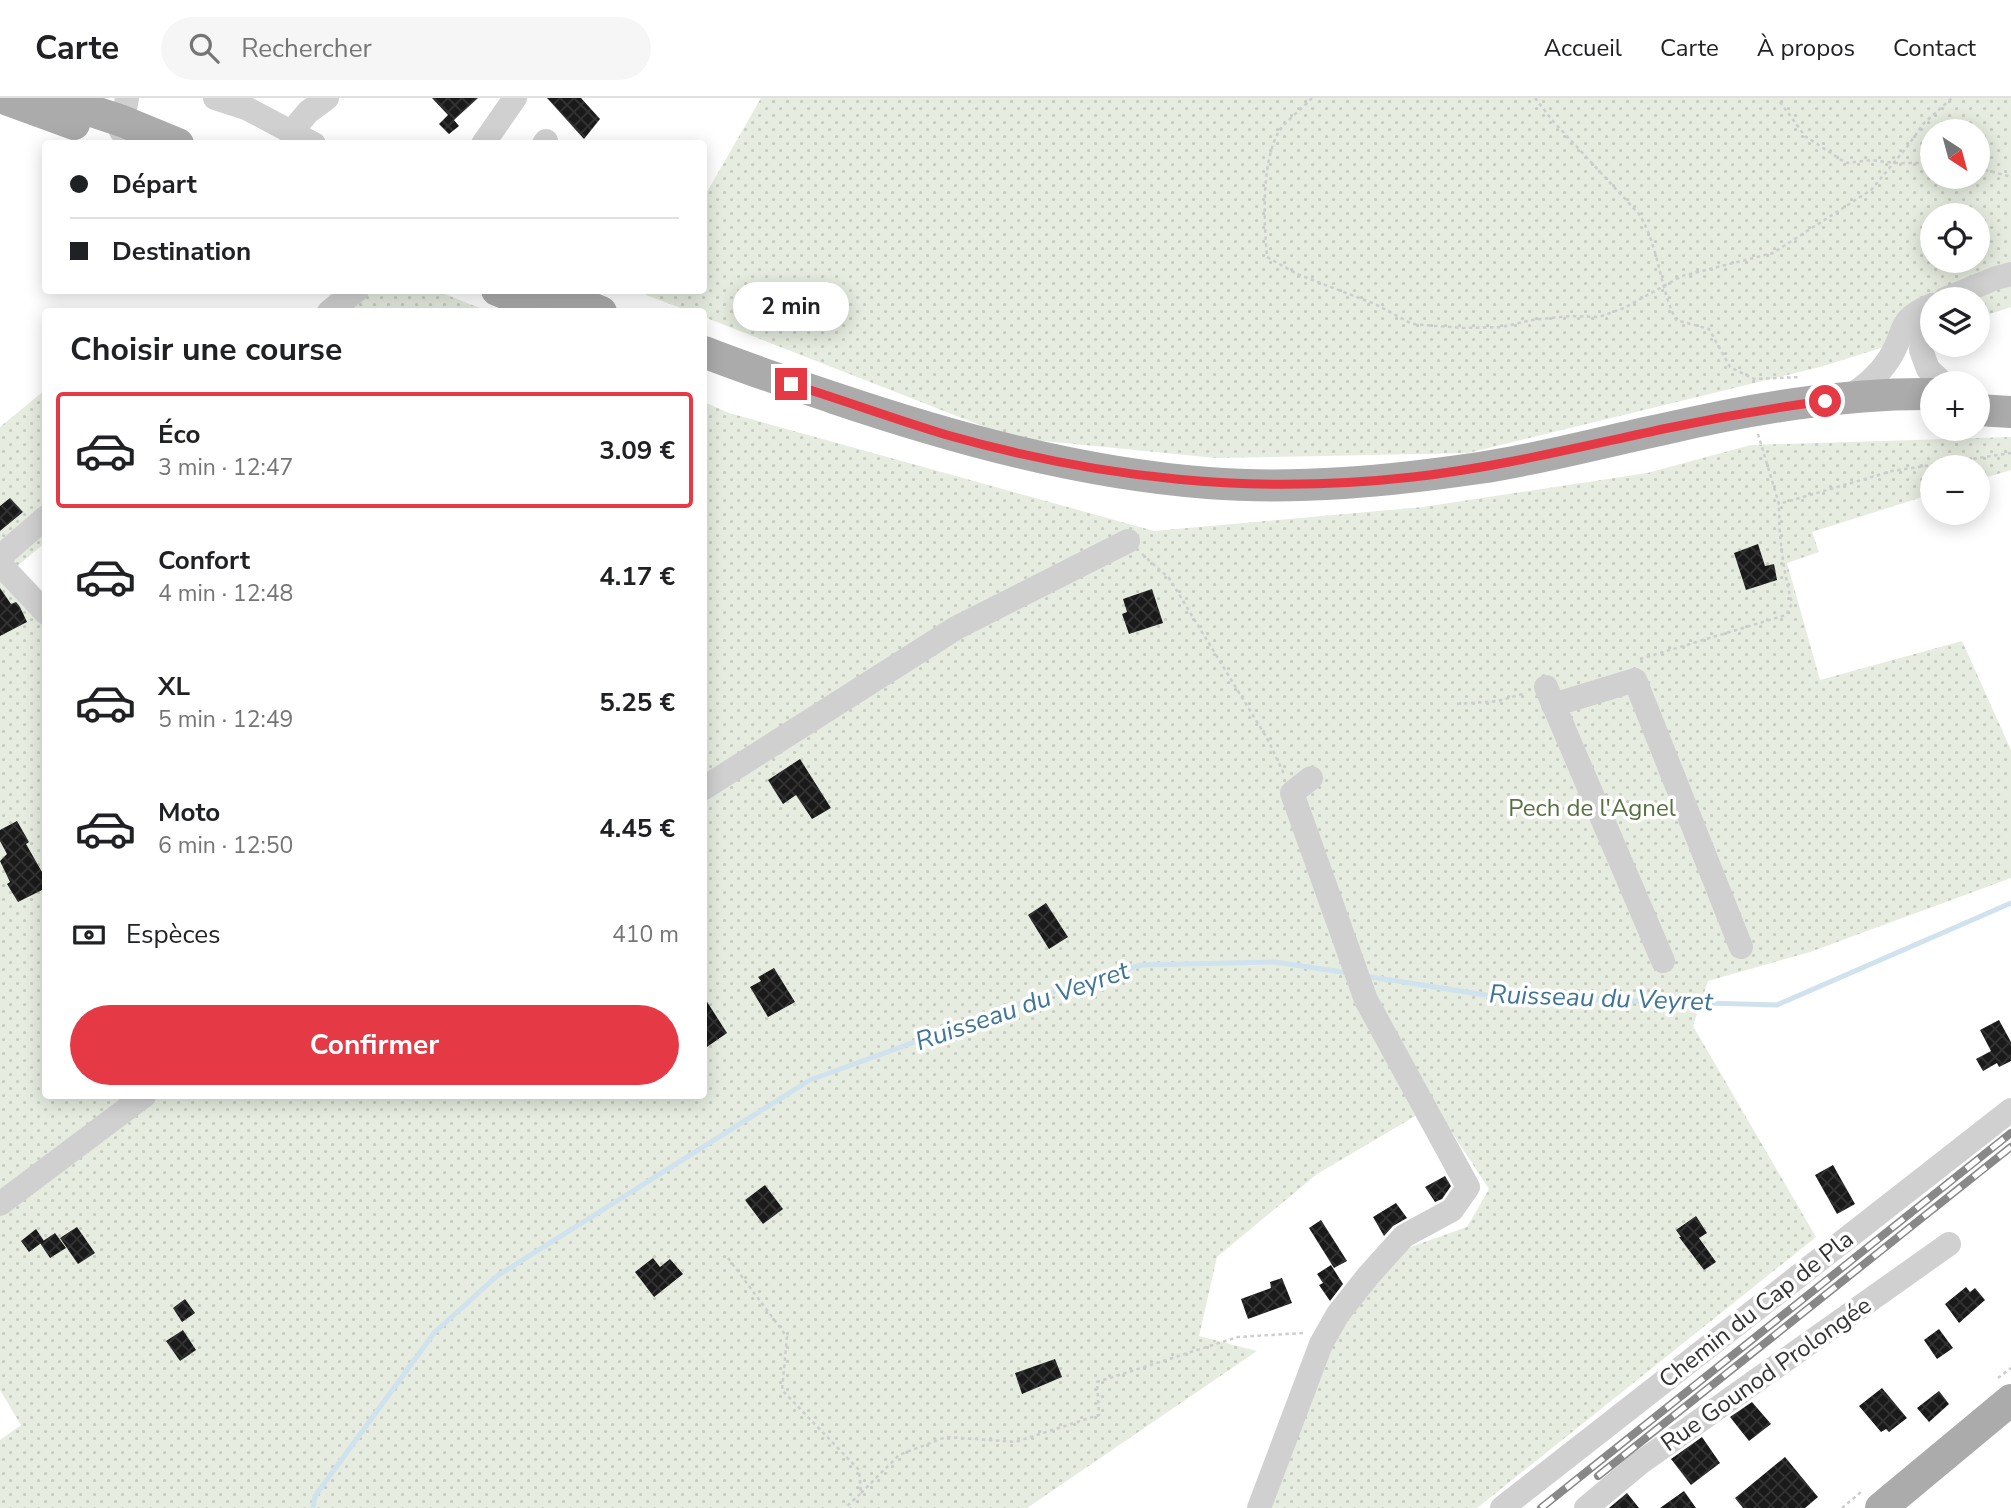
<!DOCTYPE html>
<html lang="fr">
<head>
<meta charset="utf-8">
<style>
  :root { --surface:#fff; --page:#f6f6f6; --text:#202124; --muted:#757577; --line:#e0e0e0; --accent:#e63946 }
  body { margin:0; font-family:"Nunito Sans",sans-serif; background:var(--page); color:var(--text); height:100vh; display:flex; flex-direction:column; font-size:26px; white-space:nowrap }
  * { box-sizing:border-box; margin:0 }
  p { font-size:23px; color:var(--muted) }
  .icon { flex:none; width:38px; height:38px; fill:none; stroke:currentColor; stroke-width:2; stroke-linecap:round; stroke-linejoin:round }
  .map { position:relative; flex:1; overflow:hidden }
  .sheet { position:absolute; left:42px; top:210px; width:665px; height:791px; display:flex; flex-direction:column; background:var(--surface); border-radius:7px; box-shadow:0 4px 18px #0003 }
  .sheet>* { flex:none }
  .top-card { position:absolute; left:42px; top:42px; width:665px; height:154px; border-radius:7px; box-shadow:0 4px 18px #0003; display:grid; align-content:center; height:154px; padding:0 28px; background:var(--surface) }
  .needle { width:46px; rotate:144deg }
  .buttons { position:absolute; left:1920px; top:21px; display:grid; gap:14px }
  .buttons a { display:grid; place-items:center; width:70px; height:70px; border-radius:50%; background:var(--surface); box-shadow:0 4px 18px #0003; font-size:35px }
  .end { position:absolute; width:32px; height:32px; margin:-16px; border:9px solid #e63946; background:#fff; box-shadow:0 0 0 4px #fff }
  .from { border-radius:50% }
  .bubble { position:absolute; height:49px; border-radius:24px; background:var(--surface); box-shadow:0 4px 18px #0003; font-size:23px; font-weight:700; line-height:49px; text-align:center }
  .top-card b { display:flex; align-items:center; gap:24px; height:66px; font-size:26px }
  .top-card b+b { border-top:2px solid var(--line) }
  .top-card i { width:18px; height:18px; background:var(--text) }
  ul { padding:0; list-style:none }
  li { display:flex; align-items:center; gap:21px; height:116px; margin:0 14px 10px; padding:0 14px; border:4px solid transparent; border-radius:7px }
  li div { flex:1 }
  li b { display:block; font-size:26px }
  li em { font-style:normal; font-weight:700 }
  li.selected { border-color:var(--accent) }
  li>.icon { width:63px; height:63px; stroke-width:1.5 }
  h2 { padding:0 28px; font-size:32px; line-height:84px }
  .pay { display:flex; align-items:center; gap:18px; height:77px; padding:0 28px; font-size:26px }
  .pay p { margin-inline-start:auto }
  .primary-button { display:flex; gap:14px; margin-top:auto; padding:14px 28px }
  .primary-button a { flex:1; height:80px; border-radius:42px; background:var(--accent); color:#fff; font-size:28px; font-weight:700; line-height:80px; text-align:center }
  header { display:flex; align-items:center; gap:42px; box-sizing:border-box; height:98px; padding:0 35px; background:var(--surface); border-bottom:2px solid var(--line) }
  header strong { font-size:33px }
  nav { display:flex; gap:38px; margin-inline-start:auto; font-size:24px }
  .search { width:490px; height:63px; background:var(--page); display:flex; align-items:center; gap:18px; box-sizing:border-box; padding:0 24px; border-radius:38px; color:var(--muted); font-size:26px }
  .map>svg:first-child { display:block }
  .grass { fill:url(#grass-dots); fill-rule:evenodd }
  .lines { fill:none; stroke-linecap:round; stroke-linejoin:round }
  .stream { stroke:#cfe2ee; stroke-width:5 }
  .building { fill:url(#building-cross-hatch) }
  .path { stroke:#cdcdcd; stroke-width:2.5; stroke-dasharray:3.5 3.5; stroke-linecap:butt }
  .minor { stroke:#d0d0d0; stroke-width:24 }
  .major { stroke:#ababab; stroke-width:32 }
  .rail-casing { stroke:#888; stroke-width:8 }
  .rail { stroke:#fff; stroke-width:5; stroke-dasharray:16; stroke-linecap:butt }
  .route { stroke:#e63946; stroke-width:9 }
  .labels { text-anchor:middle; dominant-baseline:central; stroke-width:7; stroke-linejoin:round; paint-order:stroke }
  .park-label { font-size:24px; fill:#56703f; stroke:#fff }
  .street-label { font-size:24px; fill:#333; stroke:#fff }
  .water-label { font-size:26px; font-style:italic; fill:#3f7597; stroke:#fff }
</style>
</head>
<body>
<header>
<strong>Carte</strong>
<div class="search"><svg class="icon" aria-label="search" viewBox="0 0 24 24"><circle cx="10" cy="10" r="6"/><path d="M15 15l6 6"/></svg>Rechercher</div>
<nav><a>Accueil</a><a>Carte</a><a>À propos</a><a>Contact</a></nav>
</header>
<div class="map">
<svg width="2011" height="1410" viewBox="0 0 2011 1410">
  <defs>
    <pattern id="grass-dots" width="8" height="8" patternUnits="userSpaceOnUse" patternTransform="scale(1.75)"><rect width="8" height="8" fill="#e6ecdf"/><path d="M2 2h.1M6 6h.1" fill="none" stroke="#c6cbc0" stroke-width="1.8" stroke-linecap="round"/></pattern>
    <pattern id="building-cross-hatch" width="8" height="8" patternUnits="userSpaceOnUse" patternTransform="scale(1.75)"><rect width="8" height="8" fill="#1a1a1a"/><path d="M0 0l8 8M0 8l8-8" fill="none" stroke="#333"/></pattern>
  </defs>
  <rect width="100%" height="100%" fill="#fff"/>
  <g class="grass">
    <path d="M761,0h1250v209l-33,11v-19h-46v33l-112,35 -352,86 -252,5 -203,-20 -309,-121v-5l-15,-1 -43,-16 2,-4 56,-1v-93zM1932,33h46v46h-46zM1932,117h46v46h-46z"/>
    <polygon points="334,192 437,193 487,213 315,214"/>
    <polygon points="45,292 45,445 16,469 45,498 46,998 704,998 704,304 729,315 1154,433 1423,409 1647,375 1751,347 2011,339 2011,372 1978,382 1978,369 1932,369 1932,396 1812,434 1819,454 1787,465 1820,582 1962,543 2011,652 2011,780 1810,854 1708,883 1693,928 1816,1139 1477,1410 1269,1410 1327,1241 1405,1151 1467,1129 1489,1091 1434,1007 1317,1076 1217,1159 1199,1238 1257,1253 1027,1410 0,1410 0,1342 21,1327 0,1292 0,329"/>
  </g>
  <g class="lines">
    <g class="stream">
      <polyline points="1365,878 1498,899 1777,907 2011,805"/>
      <polyline points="313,1410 315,1398 434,1235 497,1178 810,982 1072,887 1141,867 1275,864 1349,875"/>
    </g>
  </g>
  <g class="building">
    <polygon points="432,0 478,0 454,22 459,28 449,36 439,26 448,17"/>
    <polygon points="547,0 581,0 600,21 584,41"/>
    <polygon points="10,400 23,414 0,433 0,408"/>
    <polygon points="1758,446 1765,468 1774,466 1777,482 1746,492 1734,455"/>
    <polygon points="0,490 11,506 16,504 20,509 27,524 0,538"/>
    <polygon points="1152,491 1163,525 1129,536 1122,516 1127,514 1123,501"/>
    <polygon points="800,661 831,710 812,721 796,697 783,706 768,682"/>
    <polygon points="17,723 29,744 26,746 46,781 46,790 18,804 7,786 10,784 0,763 7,756 0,743 0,732"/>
    <polygon points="1046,805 1068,839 1049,851 1028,817"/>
    <polygon points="774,870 795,904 768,919 750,889 761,883 758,879"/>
    <polygon points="704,899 727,935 704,951"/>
    <polygon points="1999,922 2011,944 2011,963 1999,969 1997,965 1983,973 1976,961 1991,953 1980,932"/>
    <polygon points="1833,1067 1855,1106 1837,1116 1815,1077"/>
    <polygon points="1445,1078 1451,1088 1442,1101 1435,1104 1425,1089"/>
    <polygon points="765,1087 783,1111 763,1126 745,1102"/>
    <polygon points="1396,1105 1407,1120 1393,1128 1384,1138 1373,1119"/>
    <polygon points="1696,1118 1707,1135 1699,1140 1716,1164 1704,1172 1679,1139 1681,1139 1676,1132"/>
    <polygon points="1321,1122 1347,1163 1334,1170 1309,1130"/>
    <polygon points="77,1129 95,1155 78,1166 60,1140"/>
    <polygon points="36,1131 44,1143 29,1154 21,1143"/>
    <polygon points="55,1135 66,1150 50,1160 40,1145"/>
    <polygon points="653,1160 660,1169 670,1161 683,1176 654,1199 635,1174"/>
    <polygon points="1331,1167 1343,1186 1330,1203 1319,1187 1323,1185 1317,1176"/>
    <polygon points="1282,1180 1292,1205 1248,1221 1241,1201 1271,1190 1270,1184"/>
    <polygon points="1966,1189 1970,1194 1975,1190 1985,1202 1959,1225 1945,1206"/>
    <polygon points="185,1201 195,1215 182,1224 173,1210"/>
    <polygon points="1939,1231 1953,1250 1937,1261 1924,1242"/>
    <polygon points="183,1232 196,1252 180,1263 166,1243"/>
    <polygon points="1055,1261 1062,1279 1022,1296 1015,1275"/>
    <polygon points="1882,1290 1907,1320 1889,1334 1886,1331 1881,1334 1859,1308"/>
    <polygon points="1939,1293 1949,1306 1929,1324 1917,1310"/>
    <polygon points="1752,1304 1771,1326 1749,1343 1730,1319"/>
    <polygon points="1702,1339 1720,1365 1691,1387 1671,1361"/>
    <polygon points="1785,1359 1818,1399 1805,1410 1743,1410 1735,1400"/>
    <polygon points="1684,1393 1696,1410 1660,1410"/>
    <polygon points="1627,1395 1639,1410 1609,1410"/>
  </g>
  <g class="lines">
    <g class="path">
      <path d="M1312,0c-9,10 -30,26 -34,35 -17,32 -14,89 -11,124l30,17 78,30 37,20 51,4 39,-1 30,-7 38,-4 29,1 25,-9 58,-32 91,-23 98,-63 36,-43 17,-24 28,-25"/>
      <path d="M1535,0l17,22 87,94c20,32 20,72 37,106l33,9 21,38 24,12 47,-2"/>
      <polyline points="1780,4 1805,38 1846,65 1872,62 1894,65 1932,65"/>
      <polyline points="1978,70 2008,78 2011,80"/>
      <polyline points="1758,336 1779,406 1892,373 2011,355"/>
      <polyline points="1142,456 1169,480 1268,642 1284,676"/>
      <path d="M1640,561l146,-44 6,-12c-9,-33 -13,-64 -13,-99"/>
      <polyline points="1457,606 1498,603 1526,595"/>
      <polyline points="728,1160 787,1239 782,1292 859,1372 861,1395 845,1410"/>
      <polyline points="1998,1280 2011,1270"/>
      <polyline points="861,1395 899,1357 946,1339 1015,1344 1099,1317 1097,1284 1238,1239 1303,1235"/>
      <polyline points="1842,1410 1861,1394"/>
    </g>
    <g class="minor">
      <polyline points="215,0 246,10 314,46"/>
      <polyline points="121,33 127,0"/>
      <polyline points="292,33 308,14 327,0"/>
      <polyline points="483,46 515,0"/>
      <polyline points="544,46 546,43"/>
      <polyline points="1945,201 1996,180 2011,176"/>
      <polyline points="329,214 357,192"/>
      <polyline points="1932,215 1923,230 1921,252 1928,271 1943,285"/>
      <path d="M1849,299c17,-12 29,-21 40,-38 18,-27 6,-39 43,-54"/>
      <polyline points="0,459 46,419"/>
      <polyline points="0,466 46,515"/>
      <polyline points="1546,589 1663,863"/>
      <polyline points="1553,607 1635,582 1741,849"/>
      <polyline points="704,690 956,530 1128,443"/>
      <polyline points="0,1106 144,998"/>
      <polyline points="1259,1410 1321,1246 1338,1216 1368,1178 1404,1138 1452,1112 1468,1089 1366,902 1292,695 1311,680"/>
      <polyline points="1502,1410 2011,1012"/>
      <polyline points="1586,1410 1640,1365 1949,1146"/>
    </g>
    <g class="major">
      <polyline points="3,0 74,26"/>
      <polyline points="53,0 122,23 178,46"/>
      <polyline points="497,192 551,214"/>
      <polyline points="548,192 601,214"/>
      <path d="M704,254c43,17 86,31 130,46 122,41 246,75 374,85 90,7 182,-2 271,-15 62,-9 123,-26 185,-39 87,-20 178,-36 268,-35"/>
      <polyline points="1978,312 2011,314"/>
      <polyline points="1881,1410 2011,1302"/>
    </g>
    <defs>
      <g id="rail">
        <polyline points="1598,1378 2011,1049"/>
        <polyline points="1541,1410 2011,1035"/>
      </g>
    </defs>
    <use href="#rail" class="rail-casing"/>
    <use href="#rail" class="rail"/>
  </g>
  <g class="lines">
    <path class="route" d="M791,286c52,16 103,35 156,51 155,44 306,60 466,42 87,-10 170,-31 255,-49 52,-11 104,-20 157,-27"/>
  </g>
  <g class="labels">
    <g class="park-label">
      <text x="1592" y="710">Pech de l'Agnel</text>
    </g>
    <g class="street-label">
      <text transform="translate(1756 1211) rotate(-38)">Chemin du Cap de Pla</text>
      <text transform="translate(1766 1276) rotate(-35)">Rue Gounod Prolongée</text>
    </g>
    <g class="water-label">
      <text transform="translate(1601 900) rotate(2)">Ruisseau du Veyret</text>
      <text transform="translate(1022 908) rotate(-19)">Ruisseau du Veyret</text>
    </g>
  </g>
</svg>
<div class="buttons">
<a><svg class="needle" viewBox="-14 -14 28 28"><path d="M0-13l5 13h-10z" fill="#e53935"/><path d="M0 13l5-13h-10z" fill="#757577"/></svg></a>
<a><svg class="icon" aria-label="locate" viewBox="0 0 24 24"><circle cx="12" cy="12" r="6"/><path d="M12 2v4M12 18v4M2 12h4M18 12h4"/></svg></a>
<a><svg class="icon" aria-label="layers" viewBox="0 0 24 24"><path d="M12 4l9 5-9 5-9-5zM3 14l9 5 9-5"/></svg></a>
<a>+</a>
<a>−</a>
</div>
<i class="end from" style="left:1825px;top:303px"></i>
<i class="end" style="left:791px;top:286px"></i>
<div class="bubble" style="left:733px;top:184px;width:116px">2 min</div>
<div class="top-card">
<b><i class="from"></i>Départ</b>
<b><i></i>Destination</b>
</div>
<section class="sheet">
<h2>Choisir une course</h2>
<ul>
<li class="selected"><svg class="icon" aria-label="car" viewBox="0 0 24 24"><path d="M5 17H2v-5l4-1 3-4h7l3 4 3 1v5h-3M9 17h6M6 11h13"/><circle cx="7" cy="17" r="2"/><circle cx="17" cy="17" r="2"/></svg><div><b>Éco</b><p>3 min · 12:47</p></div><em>3.09 €</em></li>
<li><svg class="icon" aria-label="car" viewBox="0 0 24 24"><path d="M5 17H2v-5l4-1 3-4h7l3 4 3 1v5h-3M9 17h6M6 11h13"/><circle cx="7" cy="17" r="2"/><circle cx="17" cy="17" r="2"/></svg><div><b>Confort</b><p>4 min · 12:48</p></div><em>4.17 €</em></li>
<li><svg class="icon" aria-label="car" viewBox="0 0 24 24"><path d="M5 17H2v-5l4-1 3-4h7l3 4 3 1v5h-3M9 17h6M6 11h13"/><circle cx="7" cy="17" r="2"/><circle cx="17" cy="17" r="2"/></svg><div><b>XL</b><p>5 min · 12:49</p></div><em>5.25 €</em></li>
<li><svg class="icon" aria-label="car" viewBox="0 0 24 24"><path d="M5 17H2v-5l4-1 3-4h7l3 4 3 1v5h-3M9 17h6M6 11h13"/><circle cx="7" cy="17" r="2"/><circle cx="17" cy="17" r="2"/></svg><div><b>Moto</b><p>6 min · 12:50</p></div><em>4.45 €</em></li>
</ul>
<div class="pay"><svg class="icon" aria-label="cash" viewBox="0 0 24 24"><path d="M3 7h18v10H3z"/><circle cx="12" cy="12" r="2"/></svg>Espèces<p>410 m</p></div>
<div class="primary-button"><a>Confirmer</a></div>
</section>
</div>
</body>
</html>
